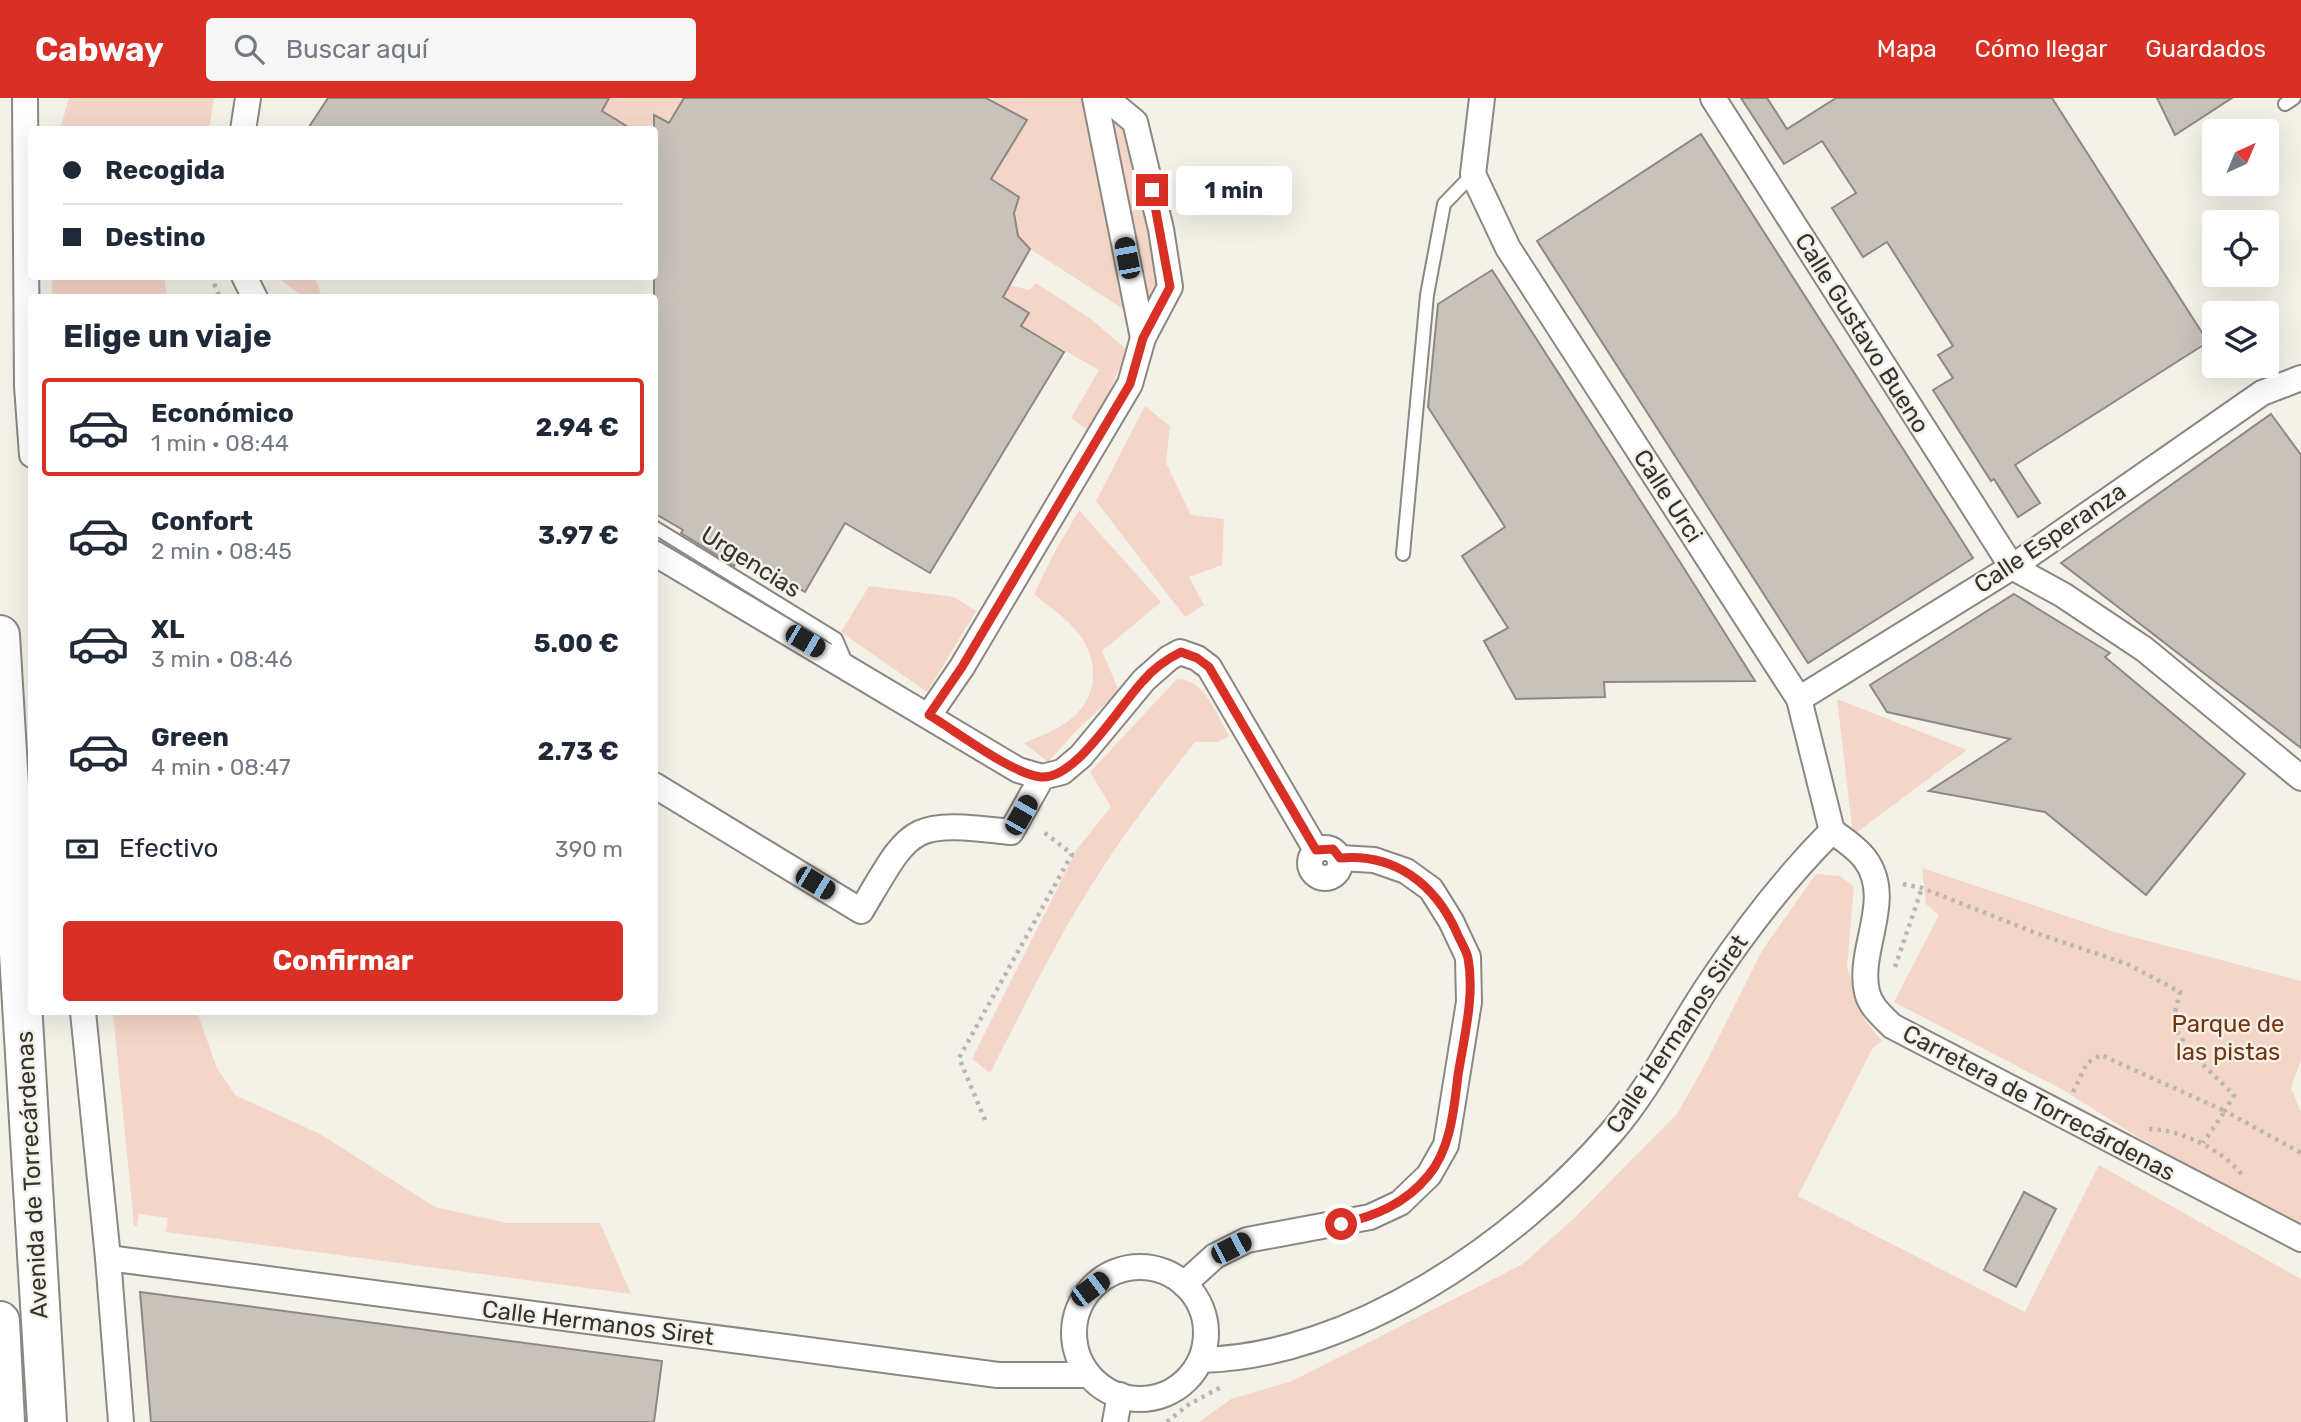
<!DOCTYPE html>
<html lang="es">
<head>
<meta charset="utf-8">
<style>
  :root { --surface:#fff; --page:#f6f6f7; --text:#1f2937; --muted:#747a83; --line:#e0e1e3; --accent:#d93025 }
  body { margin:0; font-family:Rubik,sans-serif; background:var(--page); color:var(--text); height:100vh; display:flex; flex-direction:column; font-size:26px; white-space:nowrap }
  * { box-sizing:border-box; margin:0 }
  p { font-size:23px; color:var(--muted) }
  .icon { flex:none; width:38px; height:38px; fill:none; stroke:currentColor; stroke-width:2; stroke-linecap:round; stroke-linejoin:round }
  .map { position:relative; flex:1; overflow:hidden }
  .side { position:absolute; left:28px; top:196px; width:630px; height:721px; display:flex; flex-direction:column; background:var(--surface); border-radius:7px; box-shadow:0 7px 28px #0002 }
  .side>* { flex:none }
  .top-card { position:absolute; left:28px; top:28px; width:630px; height:154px; border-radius:7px; box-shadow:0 7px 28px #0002; display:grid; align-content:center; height:154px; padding:0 35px; background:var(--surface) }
  .needle { width:46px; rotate:44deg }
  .fabs { position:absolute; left:2202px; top:21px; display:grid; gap:14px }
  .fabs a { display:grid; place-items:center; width:77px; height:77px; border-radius:7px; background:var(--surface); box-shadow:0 7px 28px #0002; font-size:35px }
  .end { position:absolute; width:32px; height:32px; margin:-16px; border:9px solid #d93025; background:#fff; box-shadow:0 0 0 4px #fff }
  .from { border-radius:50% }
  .bubble { position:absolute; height:49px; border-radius:7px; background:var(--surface); box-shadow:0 7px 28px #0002; font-size:23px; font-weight:700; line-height:49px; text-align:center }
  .car { position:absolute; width:21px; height:42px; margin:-21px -10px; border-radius:9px; box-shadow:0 0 5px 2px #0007; background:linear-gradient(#222 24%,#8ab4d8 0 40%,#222 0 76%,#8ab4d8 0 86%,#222 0) }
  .top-card b { display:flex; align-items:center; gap:24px; height:66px; font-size:26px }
  .top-card b+b { border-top:2px solid var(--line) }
  .top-card i { width:18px; height:18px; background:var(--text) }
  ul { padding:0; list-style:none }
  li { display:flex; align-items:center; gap:21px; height:98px; margin:0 14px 10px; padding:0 21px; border:4px solid transparent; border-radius:7px }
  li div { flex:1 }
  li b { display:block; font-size:26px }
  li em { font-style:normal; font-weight:700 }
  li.selected { border-color:var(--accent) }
  li>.icon { width:63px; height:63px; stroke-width:1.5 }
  h2 { padding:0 35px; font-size:32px; line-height:84px }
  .pay { display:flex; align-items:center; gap:18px; height:77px; padding:0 35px; font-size:26px }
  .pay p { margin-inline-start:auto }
  .button { display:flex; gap:14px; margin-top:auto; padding:14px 35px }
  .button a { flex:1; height:80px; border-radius:7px; background:var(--accent); color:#fff; font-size:28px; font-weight:700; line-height:80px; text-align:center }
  header { display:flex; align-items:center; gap:42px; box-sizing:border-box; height:98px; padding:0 35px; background:var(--accent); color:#fff }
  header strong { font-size:33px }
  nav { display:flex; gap:38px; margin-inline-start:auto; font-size:24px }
  .search { width:490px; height:63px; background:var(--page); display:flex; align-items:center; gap:18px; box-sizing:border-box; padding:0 24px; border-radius:7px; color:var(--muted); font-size:26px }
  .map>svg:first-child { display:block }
  .green { fill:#f4d6c8 }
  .building { fill:#c8c2bb; stroke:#8e8882; stroke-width:2 }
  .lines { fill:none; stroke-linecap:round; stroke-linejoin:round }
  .lane-casing { stroke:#8a8880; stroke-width:16 }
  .street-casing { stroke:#8a8880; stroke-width:28 }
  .primary-casing { stroke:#8a8880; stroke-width:42 }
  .path { stroke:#b9b6af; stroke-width:4.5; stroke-dasharray:3.5 5; stroke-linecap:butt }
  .lane { stroke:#fff; stroke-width:12 }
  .street { stroke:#fff; stroke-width:24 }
  .primary { stroke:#fff; stroke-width:38 }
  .route { stroke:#d93025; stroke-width:9 }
  .labels { text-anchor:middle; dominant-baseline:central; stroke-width:5; stroke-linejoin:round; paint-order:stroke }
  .street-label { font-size:24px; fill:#343330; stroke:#f4f1e8 }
  .park-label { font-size:24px; fill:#76340f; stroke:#f4f1e8 }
</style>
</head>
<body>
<header>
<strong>Cabway</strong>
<div class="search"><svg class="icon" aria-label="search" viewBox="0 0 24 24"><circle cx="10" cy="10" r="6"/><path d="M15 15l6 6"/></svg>Buscar aquí</div>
<nav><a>Mapa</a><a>Cómo llegar</a><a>Guardados</a></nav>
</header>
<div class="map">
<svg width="2301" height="1324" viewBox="0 0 2301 1324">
  <rect width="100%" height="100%" fill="#f4f1e8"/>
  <g class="green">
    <polygon points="69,0 214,0 209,31 60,31"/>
    <polygon points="609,0 684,0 669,25 657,19 649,31 633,31 602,13"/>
    <polygon points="994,0 1106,0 1135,24 1170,189 1128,214 1030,151 1018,138 991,81 1026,22 992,3"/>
    <polygon points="52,179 164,179 167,198 52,199"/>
    <polygon points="277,179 315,179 322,199 303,199"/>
    <polygon points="1000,185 1029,192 1036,185 1091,221 1127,252 1092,336 1071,320 1099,272 1021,228 1028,215 995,194"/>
    <polygon points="1145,308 1170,328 1166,365 1191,417 1224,421 1222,467 1189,479 1204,507 1185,519 1096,403"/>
    <path d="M1079,412l82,92 -59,49 17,40 -40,37 -31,34 -24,-19c14,-6 28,-11 40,-19 33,-21 38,-59 15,-90 -11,-15 -30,-27 -45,-40l18,-37z"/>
    <polygon points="869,488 954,499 976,513 927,594 841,534"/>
    <path d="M1177,581c28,0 40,36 52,57l-11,6h-23c-33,42 -66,85 -95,130 -42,64 -75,133 -110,201l-18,-14 105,-210 34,-42 -21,-35z"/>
    <polygon points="1837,601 1967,652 1853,737"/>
    <polygon points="1922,770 2114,834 2301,883 2301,962 2291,990 2301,1014 2301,1129 2136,1038 2063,992 1894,904 1939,817 1926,806"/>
    <polygon points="1816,776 1840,778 1854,789 1847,869 1864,921 1882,943 1872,951 1798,1098 2025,1214 2099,1067 2301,1181 2301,1324 1199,1324 1231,1301 1292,1283 1523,1166 1572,1122 1677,1016 1707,963 1763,851"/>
    <polygon points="113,914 197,914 217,970 235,997 320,1036 435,1109 507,1125 600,1125 631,1196 166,1134 168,1120 139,1116 137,1128 134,1128"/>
  </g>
  <g class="building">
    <polygon points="328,0 609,0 602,13 633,32 307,32"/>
    <polygon points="684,0 986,0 1027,22 991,81 1019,99 1014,115 1018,138 1030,151 1003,199 1029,215 1021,228 1064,254 930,475 845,425 805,494 740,458 734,468 681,435 683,432 654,415 654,17 669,25"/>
    <polygon points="1741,0 1767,0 1787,31 1836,0 2052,0 2208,244 2015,367 2040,405 2018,419 1994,381 1991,383 1933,292 1953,280 1938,257 1953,248 1887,144 1863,159 1832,110 1856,95 1822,43 1784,66"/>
    <polygon points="2157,0 2232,0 2175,37"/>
    <polygon points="1701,36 1973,460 1808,565 1537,143"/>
    <polygon points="1492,172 1680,464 1755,583 1604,584 1605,599 1516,601 1484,543 1508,530 1462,458 1505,429 1428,309 1438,206"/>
    <polygon points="2271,316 2301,357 2301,650 2061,465"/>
    <polygon points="2014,496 2110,555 2105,559 2245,676 2146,797 2045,714 1929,693 2010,641 1887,614 1870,587"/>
    <polygon points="2024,1094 2056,1111 2016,1189 1984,1172"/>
    <polygon points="140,1194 662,1263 654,1324 151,1324"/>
  </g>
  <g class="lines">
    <defs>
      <g id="lane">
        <polyline points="2285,6 2294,0"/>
        <polyline points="654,429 836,541 847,567"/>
        <polyline points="1403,456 1427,197 1444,106 1473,76"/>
      </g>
      <g id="street">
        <polyline points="25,0 27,288 32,357"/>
        <polyline points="1095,0 1143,240"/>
        <polyline points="1482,0 1473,76 1508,150 1799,601 1832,733"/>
        <polyline points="1713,0 2012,469 2063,497 2144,551 2301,680"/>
        <polyline points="243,32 248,0"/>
        <polyline points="244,178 255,200"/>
        <polyline points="654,455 1018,672 1042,679"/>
        <polyline points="1799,601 2012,469 2262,295 2301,280"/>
        <polyline points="929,617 962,569 1130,286 1143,240 1170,189 1161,131 1135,24 1106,0"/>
        <path d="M654,687l207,126c51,-86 47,-91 150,-79l31,-55 20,-5 19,-16 63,-76 25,-22 11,-6 17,6 12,9 107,183"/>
        <circle cx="1325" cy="765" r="15"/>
        <polyline points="83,914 108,1160 121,1324"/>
        <polyline points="108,1160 998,1277 1088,1277"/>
        <circle cx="1140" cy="1235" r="66"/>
        <polyline points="1184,1186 1215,1158 1247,1142 1370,1119 1400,1105 1429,1077 1446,1047 1469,904 1468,859 1451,823 1431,791 1406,773 1374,762 1340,760"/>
        <path d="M1201,1262c150,-3 314,-116 410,-227 39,-45 66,-101 99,-150 36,-54 77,-107 122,-152 11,8 25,17 33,28 30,40 -8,90 2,133 3,14 15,24 25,34l409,213"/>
        <polyline points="1115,1324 1120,1297"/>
      </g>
      <g id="primary">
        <polyline points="0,537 47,1324"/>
        <polyline points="0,1223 5,1324"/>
      </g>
    </defs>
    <use href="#lane" class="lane-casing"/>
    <use href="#street" class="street-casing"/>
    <use href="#primary" class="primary-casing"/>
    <g class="path">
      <polyline points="211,178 220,200"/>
      <polyline points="1903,786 1922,790 2036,835 2127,866 2180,894 2172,926 2191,955 2234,997 2225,1013 2301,1055"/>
      <polyline points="1895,869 1922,790"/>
      <polyline points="2073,994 2087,965 2101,957 2225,1013 2203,1045"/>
      <polyline points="985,1022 959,960 1072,756 1041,732"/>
      <path d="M2149,1031c34,1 74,21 95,48"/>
      <polyline points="1167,1324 1188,1307 1221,1289"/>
    </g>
    <use href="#lane" class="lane"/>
    <use href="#street" class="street"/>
    <use href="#primary" class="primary"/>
  </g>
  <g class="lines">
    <path class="route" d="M1152,92l18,97 -27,51 -13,46 -168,283 -33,48c27,16 83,59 112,62 35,3 79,-72 102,-96 10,-12 24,-22 38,-29l16,6 12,9 107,183 17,-1 7,9c55,-5 95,26 117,75 3,8 9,16 11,25 7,37 -4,80 -10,117 -4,33 -7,74 -30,101 -23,28 -53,40 -87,48"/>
  </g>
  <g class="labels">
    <g class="street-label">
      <text transform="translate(1862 235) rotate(58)">Calle Gustavo Bueno</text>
      <text transform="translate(1668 398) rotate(57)">Calle Urci</text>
      <text transform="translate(2050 440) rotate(-34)">Calle Esperanza</text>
      <text transform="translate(751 464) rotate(32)">Urgencias</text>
      <text transform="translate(1677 936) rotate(-56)">Calle Hermanos Siret</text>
      <text transform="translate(2039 1005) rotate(28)">Carretera de Torrecárdenas</text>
      <text transform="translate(32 1077) rotate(-93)">Avenida de Torrecárdenas</text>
      <text transform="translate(598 1225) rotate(7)">Calle Hermanos Siret</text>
    </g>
    <g class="park-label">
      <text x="2228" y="926">Parque de<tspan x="2228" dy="28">las pistas</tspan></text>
    </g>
  </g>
</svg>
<div class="fabs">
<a><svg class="needle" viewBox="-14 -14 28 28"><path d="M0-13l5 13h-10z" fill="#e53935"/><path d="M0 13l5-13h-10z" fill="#747a83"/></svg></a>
<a><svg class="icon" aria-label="locate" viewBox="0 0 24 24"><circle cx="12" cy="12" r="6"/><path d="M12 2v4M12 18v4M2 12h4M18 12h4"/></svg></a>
<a><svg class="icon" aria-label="layers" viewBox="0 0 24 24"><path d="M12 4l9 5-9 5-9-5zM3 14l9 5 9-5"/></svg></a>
</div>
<i class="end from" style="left:1341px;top:1126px"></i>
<i class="end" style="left:1152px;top:92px"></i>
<div class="bubble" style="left:1176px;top:68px;width:116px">1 min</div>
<i class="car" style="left:1127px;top:160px;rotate:349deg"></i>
<i class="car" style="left:805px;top:543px;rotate:120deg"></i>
<i class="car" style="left:1021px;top:717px;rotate:30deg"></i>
<i class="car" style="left:815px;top:785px;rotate:121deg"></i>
<i class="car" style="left:1231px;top:1150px;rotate:63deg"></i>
<i class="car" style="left:1090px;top:1191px;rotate:53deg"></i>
<div class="top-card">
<b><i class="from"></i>Recogida</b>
<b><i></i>Destino</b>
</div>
<section class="side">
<h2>Elige un viaje</h2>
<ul>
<li class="selected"><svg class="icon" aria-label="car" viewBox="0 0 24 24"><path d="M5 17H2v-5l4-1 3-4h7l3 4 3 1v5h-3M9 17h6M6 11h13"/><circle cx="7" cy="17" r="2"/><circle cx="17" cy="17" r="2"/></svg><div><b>Económico</b><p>1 min · 08:44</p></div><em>2.94 €</em></li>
<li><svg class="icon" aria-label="car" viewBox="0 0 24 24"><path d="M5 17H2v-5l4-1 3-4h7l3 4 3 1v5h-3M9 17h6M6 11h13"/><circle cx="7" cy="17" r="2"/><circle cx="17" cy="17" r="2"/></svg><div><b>Confort</b><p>2 min · 08:45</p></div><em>3.97 €</em></li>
<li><svg class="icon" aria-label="car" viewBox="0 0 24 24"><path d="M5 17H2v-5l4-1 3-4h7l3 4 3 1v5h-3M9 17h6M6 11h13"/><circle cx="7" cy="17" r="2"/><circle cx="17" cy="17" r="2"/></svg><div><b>XL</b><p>3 min · 08:46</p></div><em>5.00 €</em></li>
<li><svg class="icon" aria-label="car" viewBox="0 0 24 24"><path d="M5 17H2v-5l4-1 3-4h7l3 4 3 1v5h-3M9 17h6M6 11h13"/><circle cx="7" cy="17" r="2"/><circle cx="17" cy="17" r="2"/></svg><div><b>Green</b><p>4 min · 08:47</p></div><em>2.73 €</em></li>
</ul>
<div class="pay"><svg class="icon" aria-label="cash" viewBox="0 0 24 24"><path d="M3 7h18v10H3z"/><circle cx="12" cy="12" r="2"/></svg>Efectivo<p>390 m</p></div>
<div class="button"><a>Confirmar</a></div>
</section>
</div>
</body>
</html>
